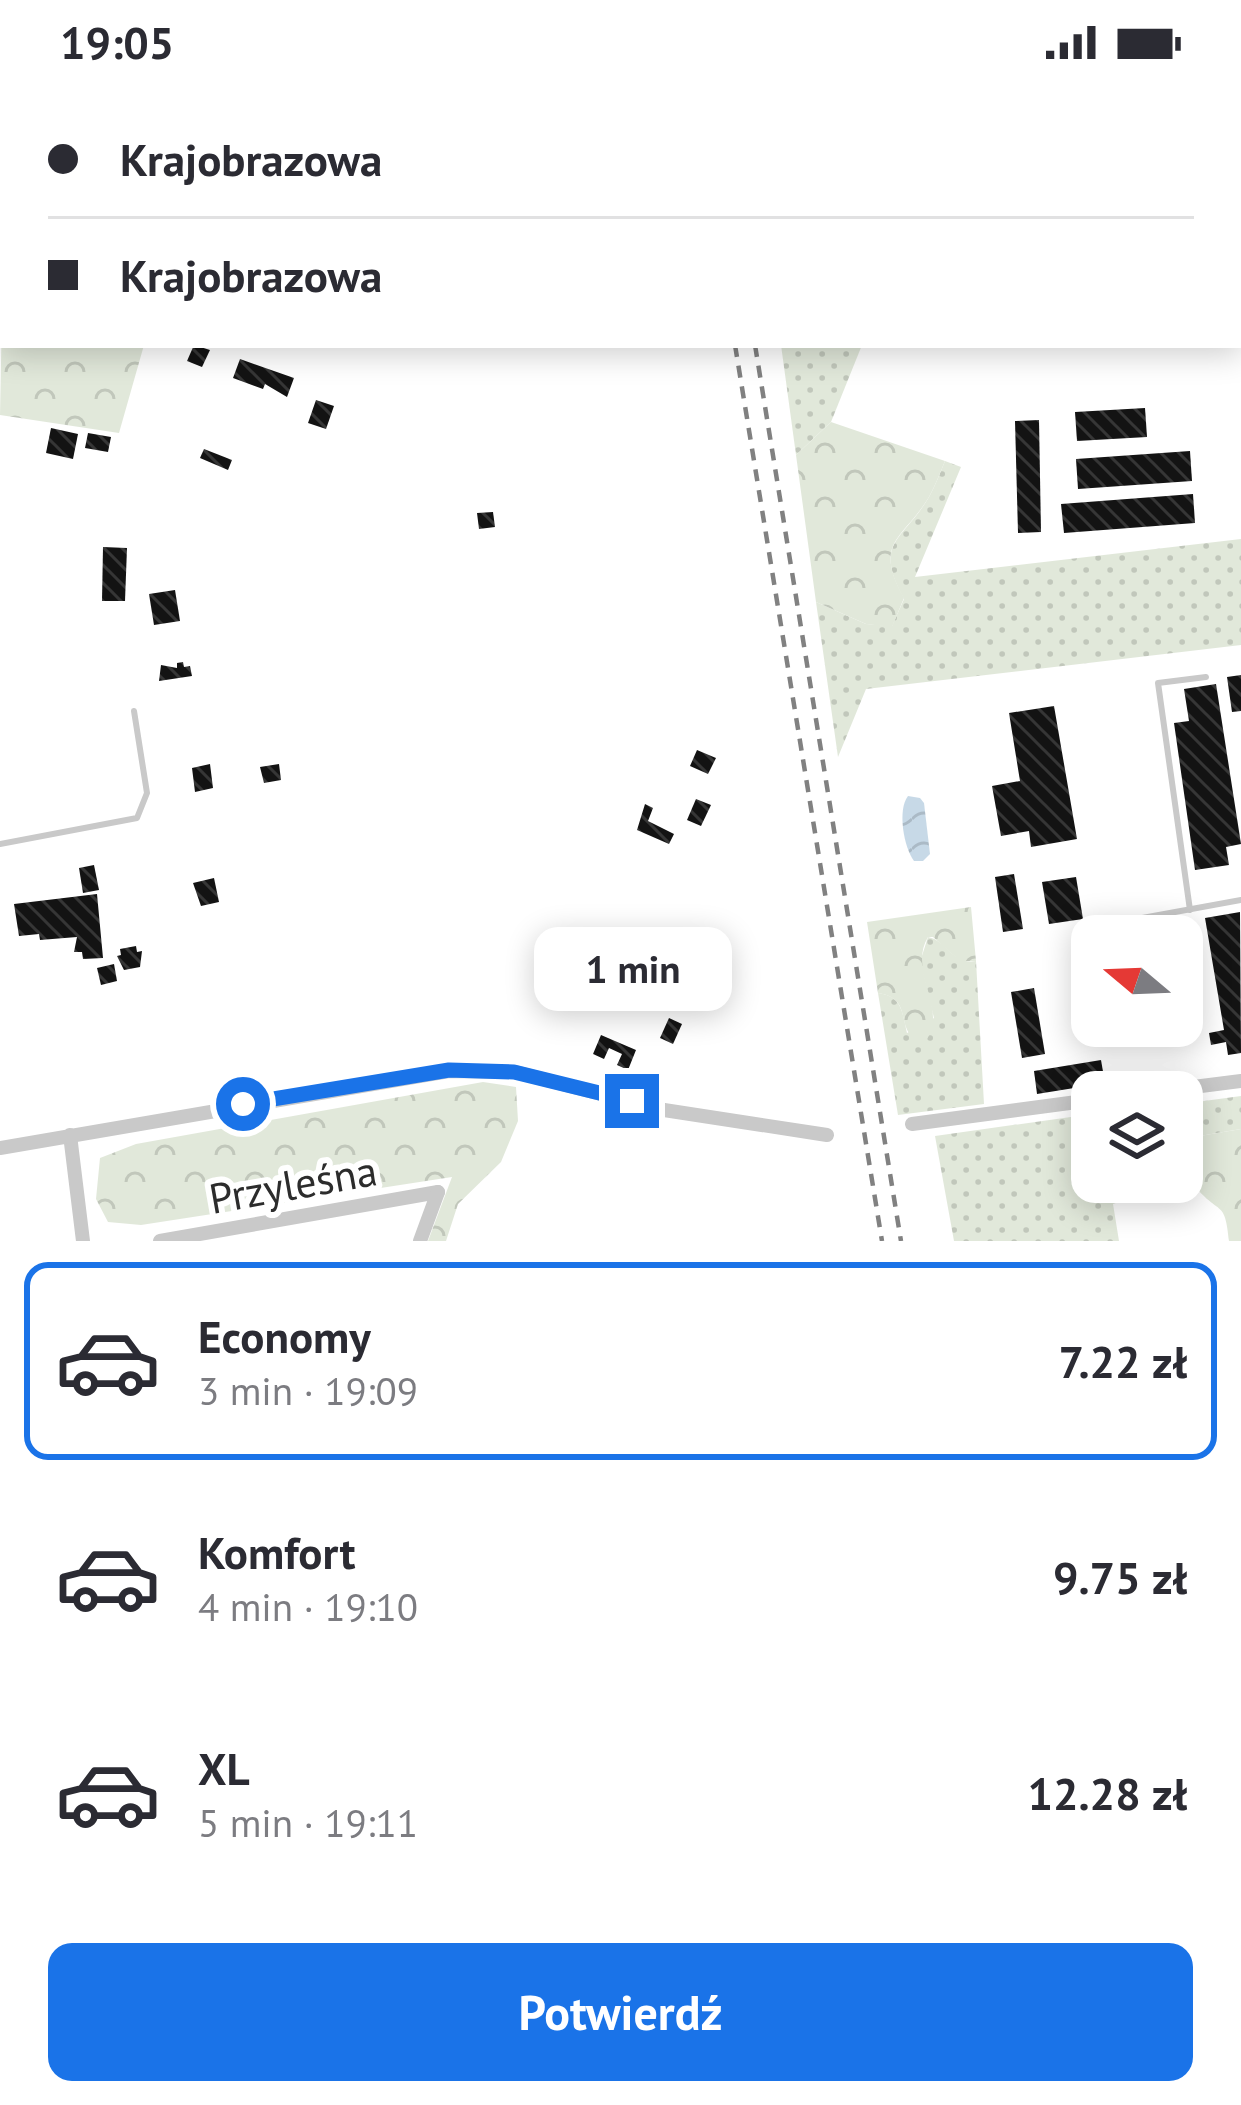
<!DOCTYPE html>
<html lang="pl">
<head>
<meta charset="utf-8">
<style>
  :root { --surface:#fff; --page:#f2f2f3; --text:#2b2b33; --muted:#7c7c81; --line:#e1e1e2; --accent:#1a73e8 }
  body { margin:0; font-family:"PT Sans",sans-serif; background:var(--page); color:var(--text); height:100vh; display:flex; flex-direction:column; font-size:45px; white-space:nowrap }
  * { box-sizing:border-box; margin:0 }
  p { font-size:39px; color:var(--muted) }
  .icon { flex:none; width:66px; height:66px; fill:none; stroke:currentColor; stroke-width:2; stroke-linecap:round; stroke-linejoin:round }
  .map { position:relative; height:1157px; overflow:hidden }
  .side { display:flex; flex-direction:column; background:var(--surface); flex:1 }
  .side>* { flex:none }
  .top-card { position:absolute; left:0px; top:0px; width:1242px; height:264px; box-shadow:0 6px 30px #0003; display:grid; align-content:center; height:264px; padding:0 48px; background:var(--surface) }
  .needle { width:78px; rotate:289deg }
  .tools { position:absolute; left:1071px; top:831px; display:grid; gap:24px }
  .tools a { display:grid; place-items:center; width:132px; height:132px; border-radius:24px; background:var(--surface); box-shadow:0 6px 30px #0003; font-size:60px }
  .end { position:absolute; width:54px; height:54px; margin:-27px; border:15px solid #1a73e8; background:#fff; box-shadow:0 0 0 6px #fff }
  .from { border-radius:50% }
  .bubble { position:absolute; height:84px; border-radius:24px; background:var(--surface); box-shadow:0 6px 30px #0003; font-size:39px; font-weight:700; line-height:84px; text-align:center }
  .top-card b { display:flex; align-items:center; gap:42px; height:114px; font-size:45px }
  .top-card b+b { border-top:3px solid var(--line) }
  .top-card i { width:30px; height:30px; background:var(--text) }
  ul { padding:21px 0 0; list-style:none }
  li { display:flex; align-items:center; gap:36px; height:198px; margin:0 24px 18px; padding:0 24px; border:6px solid transparent; border-radius:24px }
  li div { flex:1 }
  li b { display:block; font-size:45px }
  li em { font-style:normal; font-weight:700 }
  li.active { border-color:var(--accent) }
  li>.icon { width:108px; height:108px; stroke-width:1.5 }
  .cta { display:flex; gap:24px; margin-top:auto; padding:24px 48px }
  .cta a { flex:1; height:138px; border-radius:24px; background:var(--accent); color:#fff; font-size:48px; font-weight:700; line-height:138px; text-align:center }
  .status { display:flex; justify-content:space-between; align-items:center; height:84px; padding:0 60px; background:var(--surface); direction:ltr }
  .status svg { height:33px; fill:currentColor }
  .map>svg:first-child { display:block }
  .grass { fill:url(#grass-dots) }
  .forest { fill:url(#forest-crowns) }
  .water { fill:url(#water-waves) }
  .building { fill:url(#building-back-hatch) }
  .lines { fill:none; stroke-linecap:round; stroke-linejoin:round }
  .service { stroke:#c9c9c9; stroke-width:6 }
  .minor { stroke:#c9c9c9; stroke-width:14 }
  .rail { stroke:#818181; stroke-width:4.5; stroke-dasharray:12 9; stroke-linecap:butt }
  .route { stroke:#1a73e8; stroke-width:15 }
  .labels { text-anchor:middle; dominant-baseline:central; stroke-width:12; stroke-linejoin:round; paint-order:stroke }
  .street-label { font-size:42px; fill:#2c2c2c; stroke:#fff }
</style>
</head>
<body>
<div class="status"><b>19:05</b><svg viewBox="0 0 49 12"><path d="M0 12V9h3v3zM5 12V6h3v6zM10 12V3h3v9zM15 12V0h3v12zM26 1h20v11H26zM47 4h2v5h-2z"/></svg></div>
<div class="map">
<svg width="1241" height="1157" viewBox="0 0 1241 1157">
  <defs>
    <pattern id="grass-dots" width="8" height="8" patternUnits="userSpaceOnUse" patternTransform="scale(3)"><rect width="8" height="8" fill="#e1e8da"/><path d="M2 2h.1M6 6h.1" fill="none" stroke="#c1c7bb" stroke-width="1.8" stroke-linecap="round"/></pattern>
    <pattern id="forest-crowns" width="20" height="18" patternUnits="userSpaceOnUse" patternTransform="scale(3)"><rect width="20" height="18" fill="#e1e8da"/><path d="M2 6a3 3 0 1 1 6 0M12 15a3 3 0 1 1 6 0" fill="none" stroke="#c1c7bb"/></pattern>
    <pattern id="water-waves" width="16" height="10" patternUnits="userSpaceOnUse" patternTransform="scale(3)"><rect width="16" height="10" fill="#c7d9e7"/><path d="M0 5q4-4 8 0t8 0" fill="none" stroke="#abbac6"/></pattern>
    <pattern id="building-back-hatch" width="6" height="6" patternUnits="userSpaceOnUse" patternTransform="scale(3)"><rect width="6" height="6" fill="#131313"/><path d="M-1 5l2 2M0 0l6 6M5-1l2 2" fill="none" stroke="#363636"/></pattern>
  </defs>
  <rect width="100%" height="100%" fill="#fff"/>
  <g class="grass">
    <polygon points="781,261 862,261 831,338 796,371"/>
    <path d="M945,377l16,6 -46,110 326,-38v106l-375,44 -28,68 -22,-155 50,22 26,2 12,-27c-32,-58 0,-59 25,-102 6,-11 11,-24 16,-36z"/>
    <path d="M928,853c20,4 24,28 48,24l8,143 -86,11 -20,-122c24,3 24,18 29,40l27,-15 -14,-56z"/>
    <polygon points="1241,1012 1241,1045 1182,1055 1182,1020"/>
    <polygon points="1092,1030 1092,1098 1148,1098 1149,1107 1113,1120 1119,1157 954,1157 935,1052"/>
  </g>
  <g class="forest">
    <polygon points="3,173 3,261 144,261 119,349 0,331"/>
    <path d="M831,338l114,39c-5,12 -10,25 -16,36 -25,42 -57,44 -25,101l-12,29 -26,-3 -50,-22 -20,-147z"/>
    <path d="M971,823l5,54h-16l-27,-24h-5c-21,35 22,73 -3,105 -35,-7 -7,-43 -47,-49l-11,-71z"/>
    <polygon points="483,998 516,1003 518,1037 501,1078 458,1120 446,1157 428,1157 452,1093 141,1141 108,1138 96,1115 100,1074 136,1060"/>
    <path d="M1241,1045v112h-12c-4,-40 -8,-26 -30,-50l3,-14 -20,4v-42z"/>
  </g>
  <path class="water" d="M908,712l12,2 4,5 6,51 -7,7h-9c-10,-13 -17,-51 -6,-65z"/>
  <g class="building">
    <polygon points="194,261 210,266 202,283 187,277"/>
    <polygon points="240,275 294,294 287,313 265,300 263,305 233,294"/>
    <polygon points="316,316 334,322 326,345 308,339"/>
    <polygon points="1145,324 1147,353 1077,357 1075,328"/>
    <polygon points="1039,336 1041,448 1018,449 1015,337"/>
    <polygon points="51,344 78,350 73,375 46,369"/>
    <polygon points="88,349 111,353 108,368 85,364"/>
    <polygon points="204,365 232,376 228,386 200,374"/>
    <polygon points="1190,367 1192,397 1078,405 1076,375"/>
    <polygon points="1193,410 1195,439 1064,449 1061,420"/>
    <polygon points="493,428 495,443 479,445 477,429"/>
    <polygon points="103,463 127,464 125,517 102,517"/>
    <polygon points="175,506 180,537 154,541 149,510"/>
    <polygon points="183,578 184,583 190,582 192,592 159,597 161,581 177,584 177,579"/>
    <polygon points="1241,591 1241,627 1232,628 1227,593"/>
    <polygon points="1216,600 1241,760 1226,763 1229,781 1195,786 1174,639 1189,637 1184,605"/>
    <polygon points="1054,622 1077,755 1031,763 1029,747 1001,752 992,702 1020,697 1009,629"/>
    <polygon points="697,666 716,674 708,690 690,682"/>
    <polygon points="210,680 213,704 195,708 192,684"/>
    <polygon points="279,680 281,696 264,699 260,683"/>
    <polygon points="696,715 711,721 701,742 687,736"/>
    <polygon points="645,720 653,724 648,737 674,750 669,760 637,746"/>
    <polygon points="94,781 99,806 83,809 79,784"/>
    <polygon points="1014,790 1023,845 1003,848 995,793"/>
    <polygon points="1076,793 1083,835 1049,840 1042,798"/>
    <polygon points="214,794 219,818 201,822 193,799"/>
    <polygon points="97,810 103,874 83,875 82,868 74,868 77,853 40,856 39,850 19,852 14,820"/>
    <polygon points="1240,828 1241,969 1228,971 1226,958 1211,961 1209,949 1224,946 1205,834"/>
    <polygon points="136,862 137,868 142,867 140,883 124,886 117,872 121,871 120,865"/>
    <polygon points="114,880 117,897 101,901 97,884"/>
    <polygon points="1034,904 1045,970 1022,974 1011,908"/>
    <polygon points="669,934 682,940 673,960 660,954"/>
    <polygon points="601,951 636,966 628,986 617,981 622,970 609,964 604,975 593,970"/>
    <polygon points="1101,976 1105,999 1037,1010 1034,987"/>
  </g>
  <g class="lines">
    <g class="service">
      <polyline points="0,760 137,734 147,709 134,627"/>
      <polyline points="1190,826 1158,599 1206,593"/>
      <polyline points="1104,841 1241,816"/>
    </g>
    <g class="minor">
      <polyline points="1154,1008 1241,997"/>
      <polyline points="912,1040 1092,1016"/>
      <polyline points="70,1051 83,1157"/>
      <polyline points="0,1064 449,987 515,988 664,1026 827,1051"/>
      <polyline points="160,1157 438,1108"/>
      <polyline points="420,1157 438,1108"/>
    </g>
    <g class="rail">
      <polyline points="692,0 693,3"/>
      <polyline points="712,0 712,3"/>
      <polyline points="735,261 882,1157"/>
      <polyline points="755,261 901,1157"/>
    </g>
  </g>
  <g class="lines">
    <polyline class="route" points="243,1020 449,986 514,988 632,1017"/>
  </g>
  <g class="labels">
    <g class="street-label">
      <text transform="translate(293 1100) rotate(-10)">Przyleśna</text>
    </g>
  </g>
</svg>
<div class="tools">
<a><svg class="needle" viewBox="-14 -14 28 28"><path d="M0-13l5 13h-10z" fill="#e53935"/><path d="M0 13l5-13h-10z" fill="#7c7c81"/></svg></a>
<a><svg class="icon" aria-label="layers" viewBox="0 0 24 24"><path d="M12 4l9 5-9 5-9-5zM3 14l9 5 9-5"/></svg></a>
</div>
<i class="end from" style="left:243px;top:1020px"></i>
<i class="end" style="left:632px;top:1017px"></i>
<div class="bubble" style="left:534px;top:843px;width:198px">1 min</div>
<div class="top-card">
<b><i class="from"></i>Krajobrazowa</b>
<b><i></i>Krajobrazowa</b>
</div>
</div>
<section class="side">
<ul>
<li class="active"><svg class="icon" aria-label="car" viewBox="0 0 24 24"><path d="M5 17H2v-5l4-1 3-4h7l3 4 3 1v5h-3M9 17h6M6 11h13"/><circle cx="7" cy="17" r="2"/><circle cx="17" cy="17" r="2"/></svg><div><b>Economy</b><p>3 min · 19:09</p></div><em>7.22 zł</em></li>
<li><svg class="icon" aria-label="car" viewBox="0 0 24 24"><path d="M5 17H2v-5l4-1 3-4h7l3 4 3 1v5h-3M9 17h6M6 11h13"/><circle cx="7" cy="17" r="2"/><circle cx="17" cy="17" r="2"/></svg><div><b>Komfort</b><p>4 min · 19:10</p></div><em>9.75 zł</em></li>
<li><svg class="icon" aria-label="car" viewBox="0 0 24 24"><path d="M5 17H2v-5l4-1 3-4h7l3 4 3 1v5h-3M9 17h6M6 11h13"/><circle cx="7" cy="17" r="2"/><circle cx="17" cy="17" r="2"/></svg><div><b>XL</b><p>5 min · 19:11</p></div><em>12.28 zł</em></li>
</ul>
<div class="cta"><a>Potwierdź</a></div>
</section>
</body>
</html>
